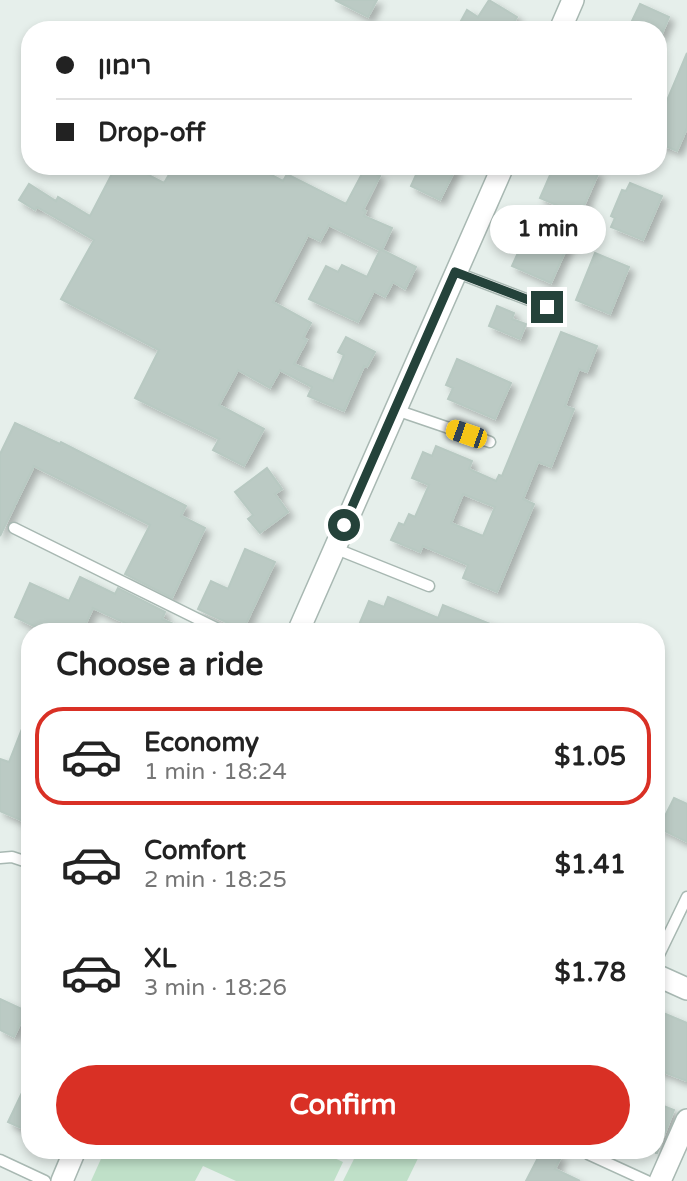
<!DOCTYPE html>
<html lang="en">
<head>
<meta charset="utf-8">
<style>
  :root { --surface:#fff; --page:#f6f6f6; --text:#222; --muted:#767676; --line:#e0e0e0; --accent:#d93025 }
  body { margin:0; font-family:"Varela Round",Heebo,sans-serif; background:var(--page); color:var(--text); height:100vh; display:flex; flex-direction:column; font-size:26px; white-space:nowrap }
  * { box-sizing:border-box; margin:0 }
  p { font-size:23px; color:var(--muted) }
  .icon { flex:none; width:38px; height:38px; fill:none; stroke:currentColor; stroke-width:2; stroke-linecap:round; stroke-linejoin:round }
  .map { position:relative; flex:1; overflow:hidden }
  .panel { position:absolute; left:21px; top:623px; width:644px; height:536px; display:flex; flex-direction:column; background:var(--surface); border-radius:28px; box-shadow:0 4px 10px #0003 }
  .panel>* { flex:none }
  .guide { position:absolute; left:21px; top:21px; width:646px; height:154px; border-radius:28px; box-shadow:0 4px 10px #0003; display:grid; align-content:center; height:154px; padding:0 35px; background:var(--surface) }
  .end { position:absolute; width:32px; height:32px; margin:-16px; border:9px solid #24423a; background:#fff; box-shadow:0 0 0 4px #fff }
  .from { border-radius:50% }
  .bubble { position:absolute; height:49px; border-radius:24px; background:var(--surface); box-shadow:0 4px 10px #0003; font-size:23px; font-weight:700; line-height:49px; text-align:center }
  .car { position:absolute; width:21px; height:42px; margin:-21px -10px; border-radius:9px; box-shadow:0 0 5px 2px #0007; background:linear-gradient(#f5c518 24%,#345 0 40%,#f5c518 0 76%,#345 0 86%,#f5c518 0) }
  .guide b { display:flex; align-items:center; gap:24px; height:66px; font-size:26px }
  .guide b+b { border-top:2px solid var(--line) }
  .guide i { width:18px; height:18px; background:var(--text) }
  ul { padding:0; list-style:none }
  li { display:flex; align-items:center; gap:21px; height:98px; margin:0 14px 10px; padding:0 21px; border:4px solid transparent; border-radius:28px }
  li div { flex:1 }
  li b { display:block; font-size:26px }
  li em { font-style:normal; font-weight:700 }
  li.current { border-color:var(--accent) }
  li>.icon { width:63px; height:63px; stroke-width:1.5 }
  h2 { padding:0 35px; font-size:32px; line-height:84px }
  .primary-button { display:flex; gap:14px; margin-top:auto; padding:14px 35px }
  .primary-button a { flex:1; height:80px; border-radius:42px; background:var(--accent); color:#fff; font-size:28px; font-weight:700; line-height:80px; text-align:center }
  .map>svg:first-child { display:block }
  .green { fill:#bfe0c8 }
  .building { fill:#bbcac4; stroke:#b8c9c2; stroke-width:2; fill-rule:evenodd; filter:url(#shadow) }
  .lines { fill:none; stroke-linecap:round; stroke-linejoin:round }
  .lane-casing { stroke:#a8b8b2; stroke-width:13 }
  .street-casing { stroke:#a8b8b2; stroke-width:24 }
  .lane { stroke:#fff; stroke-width:10 }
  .street { stroke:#fff; stroke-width:21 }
  .route { stroke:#24423a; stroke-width:9 }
</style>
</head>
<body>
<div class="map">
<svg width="687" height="1181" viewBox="0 0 687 1181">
  <defs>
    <filter id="shadow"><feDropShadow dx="5" dy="5" stdDeviation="3.5" flood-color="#0004"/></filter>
  </defs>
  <rect width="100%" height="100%" fill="#e6efeb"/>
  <g class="green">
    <polygon points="105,1150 317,1150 343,1162 334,1181 236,1181 203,1166 195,1181 91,1181"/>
    <polygon points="340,1150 422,1150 407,1181 343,1181 355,1157"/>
  </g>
  <g class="building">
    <polygon points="335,0 377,0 368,17"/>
    <polygon points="489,0 517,17 509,30 456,30 467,10 478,17"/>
    <polygon points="640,4 669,17 661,36 658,35 658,30 647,30 631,23"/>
    <polygon points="687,53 687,128 677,151 658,143 658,122"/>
    <polygon points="116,166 131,166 164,183 174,166 254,166 283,181 287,174 346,204 365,168 380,176 363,210 366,211 364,216 392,228 382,250 416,267 405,289 393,282 385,297 374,291 358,322 309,299 326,266 338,272 342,265 367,277 380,250 329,225 320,241 308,235 273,302 311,323 303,338 307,340 294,364 333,381 344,355 338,352 346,337 375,352 367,367 364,366 344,411 308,396 312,387 280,370 270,388 238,370 219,405 264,429 244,466 213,450 219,439 135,398 159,350 61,299 94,240 37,207 35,210 19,200 29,184 56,201 58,197 90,216"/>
    <polygon points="420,166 457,166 440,200 411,186"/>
    <polygon points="554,166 581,166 598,174 580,215 540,198"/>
    <polygon points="630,183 662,196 643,240 611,227 615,218 611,216 622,190 626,191"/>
    <polygon points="530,226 569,243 551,283 512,266"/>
    <polygon points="595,253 629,267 610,314 576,300"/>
    <polygon points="497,306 514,313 512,319 526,324 520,339 489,326"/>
    <path d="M561,332l36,14 -10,26 -8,-3 -14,37 9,3 -23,58 -13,-5 -15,37 11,5 -37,88 -34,-14 5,-13 -45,-19 -3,6 -29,-12 8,-17 5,2 5,-11 6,3 14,-32 -17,-7 11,-26 9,4 4,-10 36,15 -3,8 27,12 3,-6 3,1zM463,494l32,13 -12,29 -32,-13z"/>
    <polygon points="457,359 511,383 495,419 448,399 453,388 446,385"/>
    <polygon points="15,423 60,444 61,442 186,506 181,516 205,528 172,598 125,574 150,525 34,466 0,536 0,454"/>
    <polygon points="267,468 282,489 275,494 288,512 260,533 248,519 253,515 235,492"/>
    <polygon points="245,549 275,562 243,630 198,609 211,581 228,589"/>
    <polygon points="80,577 115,594 118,588 165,612 162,619 191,632 145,632 93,608 82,632 46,632 15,617 30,583 69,601"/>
    <polygon points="388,597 438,618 443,605 510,632 356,632 369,601 384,607"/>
    <polygon points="29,711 30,711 30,824 0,811 0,759 9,762"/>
    <polygon points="674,798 687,804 687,842 659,828"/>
    <polygon points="0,999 26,1011 14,1037 0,1030"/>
    <polygon points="656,1010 687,1023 687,1081 656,1069"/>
    <polygon points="30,1076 30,1132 8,1122"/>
    <polygon points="656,1103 674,1110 657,1153 656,1153"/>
    <polygon points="542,1150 561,1157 555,1169 580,1181 526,1181"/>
  </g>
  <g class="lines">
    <defs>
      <g id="lane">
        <polyline points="455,272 547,307"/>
        <polyline points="396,410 490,442"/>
        <polyline points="14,528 224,632"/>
        <polyline points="334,548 429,586"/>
        <polyline points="0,858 12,857 30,863"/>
        <polyline points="656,961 687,897"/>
        <polyline points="588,1154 647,1181"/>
        <polyline points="0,1160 45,1181"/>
      </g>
      <g id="street">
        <polyline points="560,30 573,0"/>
        <polyline points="298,632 503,166"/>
        <polyline points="656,975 687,989"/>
        <polyline points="62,1181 75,1150"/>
        <polyline points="660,1181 687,1120"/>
      </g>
    </defs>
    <use href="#lane" class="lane-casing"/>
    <use href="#street" class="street-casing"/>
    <use href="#lane" class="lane"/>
    <use href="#street" class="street"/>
  </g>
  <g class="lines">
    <polyline class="route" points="344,525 455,272 547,307"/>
  </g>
</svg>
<i class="end from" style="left:344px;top:525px"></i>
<i class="end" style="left:547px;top:307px"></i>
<div class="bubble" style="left:490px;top:205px;width:116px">1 min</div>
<i class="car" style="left:466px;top:434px;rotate:289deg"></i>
<div class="guide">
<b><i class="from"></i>רימון</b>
<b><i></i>Drop-off</b>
</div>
<section class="panel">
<h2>Choose a ride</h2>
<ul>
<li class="current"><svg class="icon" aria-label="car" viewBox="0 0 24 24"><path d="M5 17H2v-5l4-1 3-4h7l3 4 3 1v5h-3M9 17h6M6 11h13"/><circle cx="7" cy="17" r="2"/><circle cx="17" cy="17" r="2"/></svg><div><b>Economy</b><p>1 min · 18:24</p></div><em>$1.05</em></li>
<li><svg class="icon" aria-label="car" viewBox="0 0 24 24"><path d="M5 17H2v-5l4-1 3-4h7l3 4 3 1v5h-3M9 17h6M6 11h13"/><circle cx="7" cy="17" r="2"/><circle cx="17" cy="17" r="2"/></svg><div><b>Comfort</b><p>2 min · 18:25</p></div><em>$1.41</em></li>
<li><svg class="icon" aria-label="car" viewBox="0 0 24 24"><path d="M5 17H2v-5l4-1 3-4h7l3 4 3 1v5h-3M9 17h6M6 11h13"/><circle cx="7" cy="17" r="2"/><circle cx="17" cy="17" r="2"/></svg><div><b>XL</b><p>3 min · 18:26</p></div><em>$1.78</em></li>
</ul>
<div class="primary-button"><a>Confirm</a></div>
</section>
</div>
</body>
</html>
